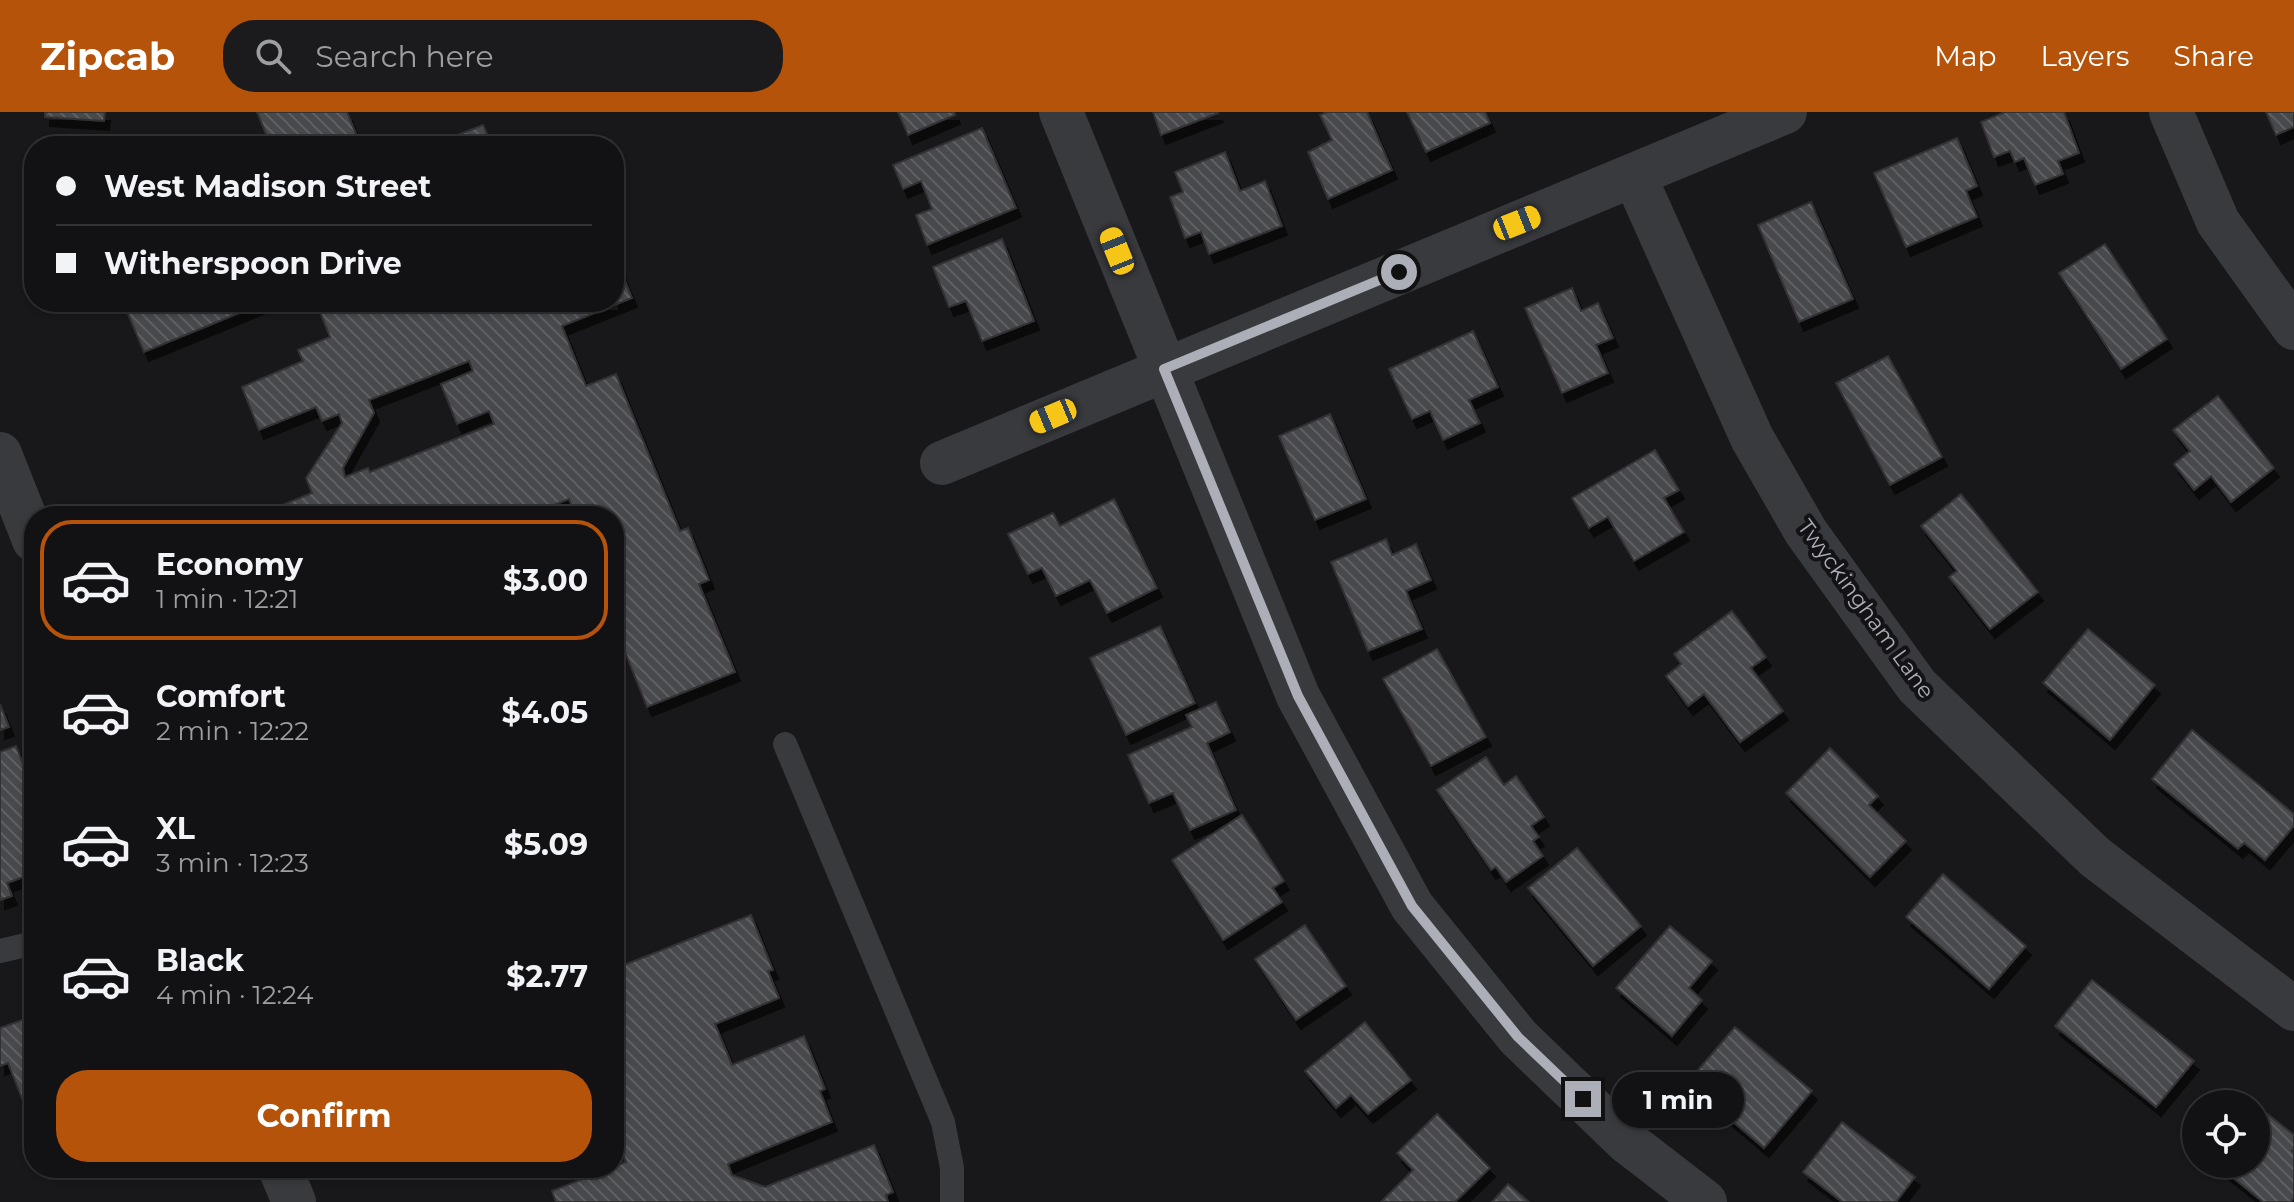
<!DOCTYPE html>
<html lang="en">
<head>
<meta charset="utf-8">
<style>
  :root { --surface:#121214; --page:#1b1b1d; --text:#f1f3f6; --muted:#9c9ea0; --line:#313234; --accent:#b45309 }
  body { margin:0; font-family:Montserrat,sans-serif; background:var(--page); color:var(--text); height:100vh; display:flex; flex-direction:column; font-size:30px; white-space:nowrap }
  * { box-sizing:border-box; margin:0 }
  p { font-size:26px; color:var(--muted) }
  .icon { flex:none; width:44px; height:44px; fill:none; stroke:currentColor; stroke-width:2; stroke-linecap:round; stroke-linejoin:round }
  .map { position:relative; flex:1; overflow:hidden }
  .drawer { position:absolute; left:24px; top:394px; width:600px; height:672px; display:flex; flex-direction:column; background:var(--surface); border-radius:32px; box-shadow:0 2px 6px #0004,0 0 0 2px var(--line) }
  .drawer>* { flex:none }
  .top-card { position:absolute; left:24px; top:24px; width:600px; height:176px; border-radius:32px; box-shadow:0 2px 6px #0004,0 0 0 2px var(--line); display:grid; align-content:center; height:176px; padding:0 32px; background:var(--surface) }
  .fabs { position:absolute; left:2182px; top:978px; display:grid; gap:16px }
  .fabs a { display:grid; place-items:center; width:88px; height:88px; border-radius:50%; background:var(--surface); box-shadow:0 2px 6px #0004,0 0 0 2px var(--line); font-size:40px }
  .end { position:absolute; width:36px; height:36px; margin:-18px; border:10px solid #acaeb8; background:#111; box-shadow:0 0 0 4px #111 }
  .from { border-radius:50% }
  .bubble { position:absolute; height:56px; border-radius:28px; background:var(--surface); box-shadow:0 2px 6px #0004,0 0 0 2px var(--line); font-size:26px; font-weight:700; line-height:56px; text-align:center }
  .car { position:absolute; width:24px; height:48px; margin:-24px -12px; border-radius:10px; box-shadow:0 0 6px 2px #0007; background:linear-gradient(#f5c518 24%,#345 0 40%,#f5c518 0 76%,#345 0 86%,#f5c518 0) }
  .top-card b { display:flex; align-items:center; gap:28px; height:76px; font-size:30px }
  .top-card b+b { border-top:2px solid var(--line) }
  .top-card i { width:20px; height:20px; background:var(--text) }
  ul { padding:14px 0 0; list-style:none }
  li { display:flex; align-items:center; gap:24px; height:120px; margin:0 16px 12px; padding:0 16px; border:4px solid transparent; border-radius:32px }
  li div { flex:1 }
  li b { display:block; font-size:30px }
  li em { font-style:normal; font-weight:700 }
  li.on { border-color:var(--accent) }
  li>.icon { width:72px; height:72px; stroke-width:1.5 }
  .button { display:flex; gap:16px; margin-top:auto; padding:16px 32px }
  .button a { flex:1; height:92px; border-radius:32px; background:var(--accent); color:#fff; font-size:32px; font-weight:700; line-height:92px; text-align:center }
  header { display:flex; align-items:center; gap:48px; box-sizing:border-box; height:112px; padding:0 40px; background:var(--accent); color:#fff }
  header strong { font-size:38px }
  nav { display:flex; gap:44px; margin-inline-start:auto; font-size:28px }
  .search { width:560px; height:72px; background:var(--page); display:flex; align-items:center; gap:20px; box-sizing:border-box; padding:0 28px; border-radius:32px; color:var(--muted); font-size:30px }
  .map>svg:first-child { display:block }
  .building { fill:url(#building-back-hatch); stroke:#333235; stroke-width:2; fill-rule:evenodd; filter:url(#shadow) }
  .lines { fill:none; stroke-linecap:round; stroke-linejoin:round }
  .lane { stroke:#393a3e; stroke-width:24 }
  .street { stroke:#393a3e; stroke-width:44 }
  .route { stroke:#acaeb8; stroke-width:10 }
  .labels { text-anchor:middle; dominant-baseline:central; stroke-width:8; stroke-linejoin:round; paint-order:stroke }
  .street-label { font-size:22px; fill:#acaeb8; stroke:#131315 }
</style>
</head>
<body>
<header>
<strong>Zipcab</strong>
<div class="search"><svg class="icon" aria-label="search" viewBox="0 0 24 24"><circle cx="10" cy="10" r="6"/><path d="M15 15l6 6"/></svg>Search here</div>
<nav><a>Map</a><a>Layers</a><a>Share</a></nav>
</header>
<div class="map">
<svg width="2294" height="1090" viewBox="0 0 2294 1090">
  <defs>
    <pattern id="building-back-hatch" width="6" height="6" patternUnits="userSpaceOnUse" patternTransform="scale(2)"><rect width="6" height="6" fill="#47484c"/><path d="M-1 5l2 2M0 0l6 6M5-1l2 2" fill="none" stroke="#5f6064"/></pattern>
    <filter id="shadow"><feDropShadow dx="5" dy="9" stdDeviation="0" flood-color="#0009"/></filter>
  </defs>
  <rect width="100%" height="100%" fill="#18181a"/>
  <g class="building">
    <polygon points="45,0 105,0 104,9 45,5"/>
    <polygon points="257,0 347,0 361,34 271,34"/>
    <polygon points="898,0 954,0 955,3 908,23"/>
    <polygon points="1153,0 1217,0 1218,1 1161,23"/>
    <polygon points="1327,0 1367,0 1392,58 1328,87 1308,40 1332,28 1320,3"/>
    <polygon points="1407,0 1485,0 1490,11 1426,40"/>
    <polygon points="2005,0 2064,0 2079,41 2058,49 2063,62 2035,73 2024,46 2015,50 2010,39 1994,45 1981,10"/>
    <polygon points="2266,0 2294,0 2294,15 2276,23"/>
    <polygon points="483,13 492,34 430,34"/>
    <polygon points="982,16 1016,96 927,133 916,103 932,97 921,69 903,77 893,53"/>
    <polygon points="1957,26 1977,74 1966,79 1977,105 1906,135 1874,61"/>
    <polygon points="1225,40 1240,79 1265,69 1282,114 1209,142 1201,120 1185,126 1170,85 1183,80 1175,60"/>
    <polygon points="1811,90 1853,187 1799,210 1758,113"/>
    <polygon points="1002,127 1034,209 982,229 966,189 949,195 933,155"/>
    <polygon points="2105,132 2167,227 2121,257 2059,161"/>
    <path d="M614,142l18,44 -70,28 24,60 30,-12 64,157 8,-3 21,52 -10,4 36,88 -88,35 -33,-83v-108h-38l-7,-17 -43,17h-270l56,-23 -6,-15 36,-55 -3,-9 -17,7 -6,-14 -57,23 -17,-43 61,-26 -5,-11 32,-13 -14,-35h298zM469,249l4,10 -32,13 16,40 32,-13 5,13 -124,48 -2,-4 -23,9 -2,-9 31,-55 -5,-13z"/>
    <polygon points="1572,176 1581,199 1598,191 1613,226 1596,233 1608,261 1562,281 1525,196"/>
    <polygon points="123,190 266,190 144,240"/>
    <polygon points="1473,219 1498,275 1469,288 1480,311 1443,328 1430,299 1412,307 1389,257"/>
    <polygon points="1888,244 1942,345 1890,373 1836,271"/>
    <polygon points="2218,284 2274,356 2231,390 2211,364 2194,378 2174,352 2190,339 2173,318"/>
    <polygon points="1330,302 1366,387 1315,408 1279,324"/>
    <polygon points="1655,338 1679,378 1664,386 1684,420 1634,449 1608,405 1589,416 1572,386"/>
    <polygon points="1961,382 2038,480 1990,517 1949,465 1957,459 1921,414"/>
    <polygon points="1114,387 1157,476 1107,501 1090,468 1056,484 1042,456 1028,462 1008,422 1053,401 1060,414"/>
    <polygon points="1386,427 1392,443 1416,432 1431,468 1406,479 1422,517 1368,539 1331,450"/>
    <polygon points="1732,499 1766,545 1751,556 1783,599 1740,630 1704,582 1688,594 1666,564 1681,552 1674,542"/>
    <polygon points="1160,514 1195,591 1126,623 1090,546"/>
    <polygon points="2088,517 2155,573 2110,628 2043,571"/>
    <polygon points="1437,537 1486,625 1431,654 1383,567"/>
    <polygon points="1216,590 1230,620 1207,631 1236,698 1190,718 1173,681 1149,691 1128,643 1192,615 1186,603"/>
    <polygon points="0,592 9,615 0,618"/>
    <polygon points="2192,618 2294,702 2294,714 2265,748 2244,731 2238,737 2152,667"/>
    <polygon points="16,634 34,680 34,761 7,771 12,784 0,788 0,640"/>
    <polygon points="1830,636 1878,684 1869,693 1906,729 1870,765 1786,681"/>
    <polygon points="1486,645 1504,673 1516,664 1544,705 1531,714 1539,725 1533,729 1543,744 1506,770 1496,755 1491,758 1437,678"/>
    <polygon points="1242,703 1284,769 1273,776 1282,790 1223,828 1172,748"/>
    <polygon points="1577,736 1641,814 1593,854 1528,776"/>
    <polygon points="1943,762 2026,834 1989,877 1906,805"/>
    <polygon points="751,803 773,858 768,859 779,886 715,912 732,953 804,924 825,977 820,979 832,1010 728,1052 732,1063 765,1075 874,1033 893,1080 886,1083 888,1090 556,1090 552,1079 626,1050 614,1019 614,894 624,890 614,865 614,857"/>
    <polygon points="1305,813 1346,874 1296,908 1255,847"/>
    <polygon points="1670,814 1712,849 1689,876 1702,888 1672,924 1616,876"/>
    <polygon points="2092,868 2194,949 2156,995 2055,914"/>
    <polygon points="34,904 34,1002 29,1004 8,951 0,954 0,916"/>
    <polygon points="1365,910 1411,968 1368,1002 1351,983 1336,996 1305,959"/>
    <polygon points="1735,915 1812,979 1764,1036 1687,971"/>
    <polygon points="2256,993 2294,1023 2294,1037 2292,1039 2294,1041 2294,1086 2291,1090 2263,1090 2216,1052 2256,1052"/>
    <polygon points="1437,1002 1490,1056 1455,1090 1381,1090 1413,1058 1397,1041"/>
    <polygon points="1842,1010 1915,1065 1896,1090 1842,1090 1803,1060"/>
    <polygon points="1508,1072 1529,1090 1492,1090"/>
  </g>
  <g class="lines">
    <g class="lane">
      <polyline points="785,632 943,1010 952,1056 952,1090"/>
      <polyline points="0,839 34,831"/>
    </g>
    <g class="street">
      <polyline points="1061,0 1298,584 1412,794 1518,925 1626,1029 1705,1090"/>
      <polyline points="2171,0 2218,110 2294,216"/>
      <polyline points="1634,63 1752,326 1806,420 1917,574 2095,745 2294,897"/>
      <polyline points="0,342 34,428"/>
      <polyline points="942,351 1785,0"/>
      <polyline points="280,1056 294,1090"/>
    </g>
  </g>
  <g class="lines">
    <polyline class="route" points="1399,160 1164,257 1298,584 1412,794 1518,925 1583,987"/>
  </g>
  <g class="labels">
    <g class="street-label">
      <text transform="translate(1866 497) rotate(54)">Twyckingham Lane</text>
    </g>
  </g>
</svg>
<div class="fabs">
<a><svg class="icon" aria-label="locate" viewBox="0 0 24 24"><circle cx="12" cy="12" r="6"/><path d="M12 2v4M12 18v4M2 12h4M18 12h4"/></svg></a>
</div>
<i class="end from" style="left:1399px;top:160px"></i>
<i class="end" style="left:1583px;top:987px"></i>
<div class="bubble" style="left:1612px;top:960px;width:132px">1 min</div>
<i class="car" style="left:1517px;top:111px;rotate:68deg"></i>
<i class="car" style="left:1117px;top:139px;rotate:338deg"></i>
<i class="car" style="left:1053px;top:304px;rotate:247deg"></i>
<div class="top-card">
<b><i class="from"></i>West Madison Street</b>
<b><i></i>Witherspoon Drive</b>
</div>
<section class="drawer">
<ul>
<li class="on"><svg class="icon" aria-label="car" viewBox="0 0 24 24"><path d="M5 17H2v-5l4-1 3-4h7l3 4 3 1v5h-3M9 17h6M6 11h13"/><circle cx="7" cy="17" r="2"/><circle cx="17" cy="17" r="2"/></svg><div><b>Economy</b><p>1 min · 12:21</p></div><em>$3.00</em></li>
<li><svg class="icon" aria-label="car" viewBox="0 0 24 24"><path d="M5 17H2v-5l4-1 3-4h7l3 4 3 1v5h-3M9 17h6M6 11h13"/><circle cx="7" cy="17" r="2"/><circle cx="17" cy="17" r="2"/></svg><div><b>Comfort</b><p>2 min · 12:22</p></div><em>$4.05</em></li>
<li><svg class="icon" aria-label="car" viewBox="0 0 24 24"><path d="M5 17H2v-5l4-1 3-4h7l3 4 3 1v5h-3M9 17h6M6 11h13"/><circle cx="7" cy="17" r="2"/><circle cx="17" cy="17" r="2"/></svg><div><b>XL</b><p>3 min · 12:23</p></div><em>$5.09</em></li>
<li><svg class="icon" aria-label="car" viewBox="0 0 24 24"><path d="M5 17H2v-5l4-1 3-4h7l3 4 3 1v5h-3M9 17h6M6 11h13"/><circle cx="7" cy="17" r="2"/><circle cx="17" cy="17" r="2"/></svg><div><b>Black</b><p>4 min · 12:24</p></div><em>$2.77</em></li>
</ul>
<div class="button"><a>Confirm</a></div>
</section>
</div>
</body>
</html>
